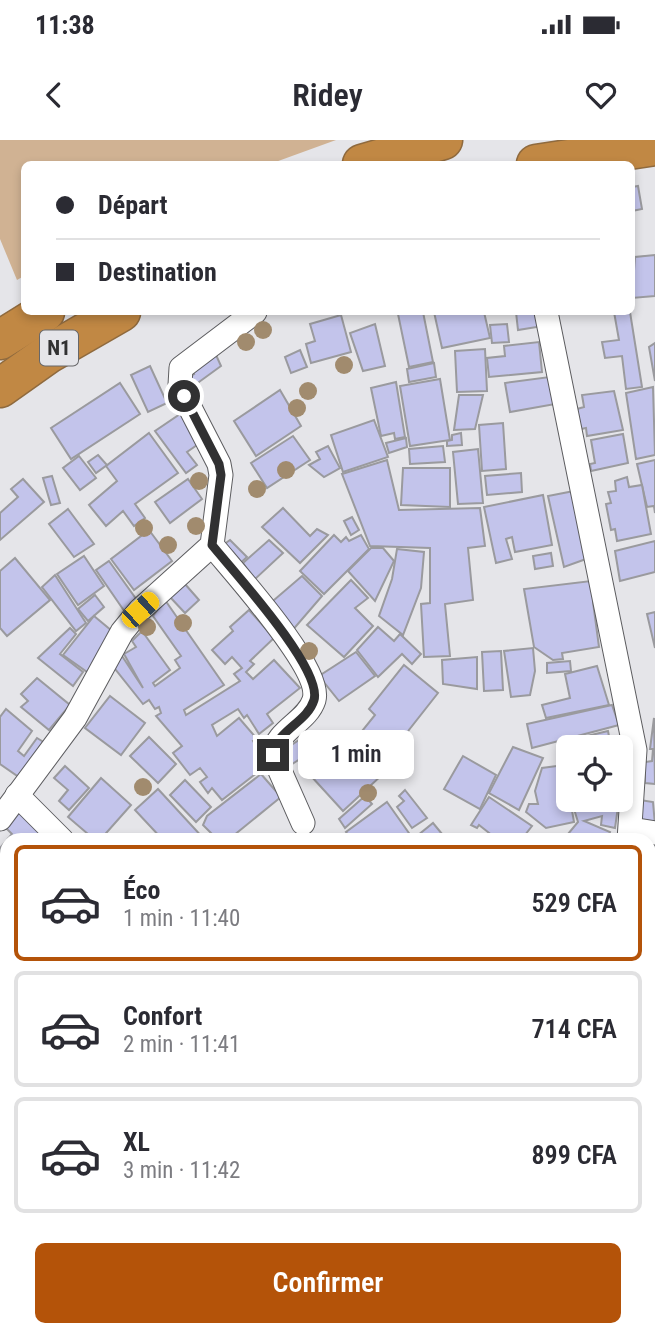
<!DOCTYPE html>
<html lang="fr">
<head>
<meta charset="utf-8">
<style>
  :root { --surface:#fff; --page:#f2f2f3; --text:#2b2b33; --muted:#7c7c81; --line:#e1e1e2; --accent:#b45309 }
  body { margin:0; font-family:"Roboto Condensed",sans-serif; background:var(--page); color:var(--text); height:100vh; display:flex; flex-direction:column; font-size:26px; white-space:nowrap }
  * { box-sizing:border-box; margin:0 }
  p { font-size:23px; color:var(--muted) }
  .icon { flex:none; width:38px; height:38px; fill:none; stroke:currentColor; stroke-width:2; stroke-linecap:round; stroke-linejoin:round }
  .map { position:relative; flex:1; overflow:hidden }
  .side { position:absolute; left:0px; top:693px; width:656px; height:504px; display:flex; flex-direction:column; background:var(--surface); border-radius:21px 21px 0 0; box-shadow:0 4px 10px #0003 }
  .side>* { flex:none }
  .banner { position:absolute; left:21px; top:21px; width:614px; height:154px; border-radius:10px; box-shadow:0 4px 10px #0003; display:grid; align-content:center; height:154px; padding:0 35px; background:var(--surface) }
  .tools { position:absolute; left:556px; top:595px; display:grid; gap:14px }
  .tools a { display:grid; place-items:center; width:77px; height:77px; border-radius:10px; background:var(--surface); box-shadow:0 4px 10px #0003; font-size:35px }
  .end { position:absolute; width:32px; height:32px; margin:-16px; border:9px solid #313132; background:#fff; box-shadow:0 0 0 4px #fff }
  .from { border-radius:50% }
  .bubble { position:absolute; height:49px; border-radius:10px; background:var(--surface); box-shadow:0 4px 10px #0003; font-size:23px; font-weight:600; line-height:49px; text-align:center }
  .car { position:absolute; width:21px; height:42px; margin:-21px -10px; border-radius:9px; box-shadow:0 0 5px 2px #0007; background:linear-gradient(#f5c518 24%,#345 0 40%,#f5c518 0 76%,#345 0 86%,#f5c518 0) }
  .banner b { display:flex; align-items:center; gap:24px; height:66px; font-size:26px }
  .banner b+b { border-top:2px solid var(--line) }
  .banner i { width:18px; height:18px; background:var(--text) }
  ul { padding:12px 0 0; list-style:none }
  li { display:flex; align-items:center; gap:21px; height:116px; margin:0 14px 10px; padding:0 21px; border:4px solid var(--line); border-radius:10px }
  li div { flex:1 }
  li b { display:block; font-size:26px }
  li em { font-style:normal; font-weight:600 }
  li.current { border-color:var(--accent) }
  li>.icon { width:63px; height:63px; stroke-width:1.5 }
  .primary-button { display:flex; gap:14px; margin-top:auto; padding:14px 35px }
  .primary-button a { flex:1; height:80px; border-radius:10px; background:var(--accent); color:#fff; font-size:28px; font-weight:600; line-height:80px; text-align:center }
  .status { display:flex; justify-content:space-between; align-items:center; height:49px; padding:0 35px; background:var(--surface); direction:ltr }
  .status svg { height:19px; fill:currentColor }
  header { display:flex; justify-content:space-between; align-items:center; height:91px; padding:0 35px; background:var(--surface); font-size:32px; font-weight:600 }
  .map>svg:first-child { display:block }
  .forest { fill:#d0b293 }
  .building { fill:#c3c4eb; stroke:#9a9a9e; stroke-width:2 }
  .lines { fill:none; stroke-linecap:round; stroke-linejoin:round }
  .street-casing { stroke:#5c5c5f; stroke-width:25 }
  .highway-casing { stroke:#8f6a3e; stroke-width:41 }
  .street { stroke:#fff; stroke-width:23 }
  .highway { stroke:#c18844; stroke-width:38 }
  .tree { fill:#a18b6e }
  .route { stroke:#313132; stroke-width:9 }
  .labels { text-anchor:middle; dominant-baseline:central; stroke-width:5; stroke-linejoin:round; paint-order:stroke }
  .shield { fill:#e5e5e9; stroke:#676769; stroke-width:2 }
  .shield-label { font-size:21px; font-weight:bold; fill:#313132 }
</style>
</head>
<body>
<div class="status"><b>11:38</b><svg viewBox="0 0 49 12"><path d="M0 12V9h3v3zM5 12V6h3v6zM10 12V3h3v9zM15 12V0h3v12zM26 1h20v11H26zM47 4h2v5h-2z"/></svg></div>
<header><svg class="icon" aria-label="back" viewBox="0 0 24 24"><path d="M15 5l-7 7 7 7"/></svg>Ridey<svg class="icon" aria-label="heart" viewBox="0 0 24 24"><path d="M12 20l-8-8c-3-5 5-10 8-4 3-6 11-1 8 4z"/></svg></header>
<div class="map">
<svg width="655" height="1197" viewBox="0 0 655 1197">
  <rect width="100%" height="100%" fill="#e5e5e9"/>
  <polygon class="forest" points="0,0 336,0 270,24 24,24 24,136 17,140 0,99"/>
  <g class="building">
    <polygon points="638,46 642,69 632,71 632,47"/>
    <polygon points="655,115 655,156 632,158 635,117"/>
    <polygon points="409,172 423,172 433,222 409,227 398,174"/>
    <polygon points="434,172 484,172 490,198 442,208"/>
    <polygon points="516,172 541,172 543,186 518,190"/>
    <polygon points="614,172 630,172 642,247 626,249 622,216 605,218 602,202 619,200"/>
    <polygon points="341,175 351,212 311,223 306,204 315,201 310,184"/>
    <polygon points="375,184 385,226 363,231 350,193"/>
    <polygon points="507,184 509,202 492,203 490,185"/>
    <polygon points="539,202 542,232 489,237 487,218 505,216 504,206"/>
    <polygon points="655,203 655,241 649,207"/>
    <polygon points="485,209 487,251 457,252 455,211"/>
    <polygon points="300,210 307,227 291,233 285,217"/>
    <polygon points="216,215 221,226 188,250 184,239 194,234 191,229"/>
    <polygon points="434,223 436,237 409,242 407,229"/>
    <polygon points="150,226 167,263 148,272 131,235"/>
    <polygon points="557,236 561,263 510,272 505,243"/>
    <polygon points="440,239 450,300 410,306 400,246"/>
    <polygon points="396,242 405,297 395,299 394,293 381,296 371,248"/>
    <polygon points="120,243 140,274 71,319 51,288"/>
    <polygon points="653,247 655,315 636,319 626,253"/>
    <polygon points="280,250 301,286 256,316 234,281"/>
    <polygon points="614,251 623,290 587,296 586,288 581,289 577,269 584,267 582,255"/>
    <polygon points="459,255 483,255 475,289 454,290"/>
    <polygon points="186,270 200,303 187,312 197,325 186,333 155,291"/>
    <polygon points="374,280 388,317 343,332 331,295"/>
    <polygon points="503,283 506,329 482,331 479,285"/>
    <polygon points="149,293 178,333 135,364 145,378 134,386 123,371 106,386 89,365 117,341 106,326"/>
    <polygon points="461,293 462,305 447,306 447,301 452,300 452,295"/>
    <polygon points="623,294 628,323 591,331 590,324 595,323 591,300"/>
    <polygon points="293,296 310,320 267,348 251,323"/>
    <polygon points="406,298 407,307 389,313 386,303"/>
    <polygon points="328,306 340,328 324,337 309,325 320,319 316,312"/>
    <polygon points="443,306 445,322 410,324 409,309"/>
    <polygon points="478,309 483,363 458,364 453,312"/>
    <polygon points="98,315 107,325 96,333 88,322"/>
    <polygon points="79,316 96,338 80,350 63,328"/>
    <polygon points="387,320 399,370 480,368 485,406 468,408 473,460 445,464 450,516 424,517 421,464 430,463 430,408 370,406 342,334"/>
    <polygon points="655,320 655,373 654,366 647,367 637,324"/>
    <polygon points="403,328 450,328 450,367 401,365"/>
    <polygon points="521,333 522,352 487,355 485,336"/>
    <polygon points="52,336 60,363 51,365 43,338"/>
    <polygon points="627,337 629,347 642,345 651,394 617,401 615,389 611,390 606,364 611,363 608,352 616,351 615,341"/>
    <polygon points="23,339 44,362 0,400 0,373 18,357 11,349"/>
    <polygon points="188,339 202,359 170,383 155,362"/>
    <polygon points="574,351 586,419 564,427 548,356"/>
    <polygon points="543,355 552,405 515,412 512,397 506,399 512,419 496,423 484,367"/>
    <polygon points="283,368 310,396 317,389 328,395 300,423 262,387"/>
    <polygon points="68,369 94,404 74,417 49,384"/>
    <polygon points="352,377 359,390 351,395 344,381"/>
    <polygon points="149,390 172,421 134,450 111,419"/>
    <polygon points="334,395 341,402 346,397 349,401 361,395 369,409 324,454 300,431"/>
    <polygon points="230,400 247,417 236,427 223,405"/>
    <polygon points="269,400 283,413 254,440 243,423"/>
    <polygon points="655,401 655,432 620,441 615,411"/>
    <polygon points="371,408 383,408 394,421 375,461 348,431"/>
    <polygon points="397,409 424,412 421,448 403,495 379,476 392,439"/>
    <polygon points="551,413 553,426 535,429 533,416"/>
    <polygon points="84,416 104,446 78,465 57,434"/>
    <polygon points="15,418 50,460 7,496 0,488 0,431"/>
    <polygon points="109,421 139,463 127,475 96,430"/>
    <polygon points="55,435 86,483 76,491 42,447"/>
    <polygon points="302,436 322,456 291,492 267,466"/>
    <polygon points="351,440 368,458 355,468 373,486 344,517 307,485"/>
    <polygon points="591,441 597,460 593,462 599,507 562,513 563,519 553,520 534,507 524,449"/>
    <polygon points="185,444 199,460 185,473 170,457"/>
    <polygon points="95,455 104,467 88,481 78,469"/>
    <polygon points="165,460 224,545 184,570 186,575 240,541 234,534 242,528 232,517 225,524 212,510 233,491 230,487 249,470 274,498 250,521 254,524 246,532 253,539 274,520 300,548 267,574 273,583 259,594 247,575 244,578 238,569 212,585 217,596 239,578 257,599 253,601 267,625 222,660 212,648 208,653 200,642 207,637 200,628 190,635 173,613 182,606 156,576 161,573 159,567 155,569 149,560 143,564 112,525 122,516 143,548 124,514 136,507 132,501 142,491 170,530 153,543 155,546 180,528 175,520 181,516 153,476"/>
    <polygon points="655,472 655,508 647,474"/>
    <polygon points="94,476 118,496 90,534 63,515"/>
    <polygon points="378,487 394,501 400,494 421,514 412,524 402,514 378,537 357,510"/>
    <polygon points="70,488 76,494 60,514 83,532 73,546 38,518"/>
    <polygon points="533,508 535,531 530,555 511,557 504,511"/>
    <polygon points="501,511 503,550 484,551 482,512"/>
    <polygon points="356,512 375,536 339,561 319,536"/>
    <polygon points="477,517 477,549 443,544 442,520"/>
    <polygon points="570,521 571,531 547,533 547,523"/>
    <polygon points="404,525 438,553 386,619 358,596 375,575 369,569"/>
    <polygon points="597,526 609,565 546,578 542,565 570,558 565,534"/>
    <polygon points="37,538 70,565 49,590 21,567 28,561 21,554"/>
    <polygon points="110,556 145,583 121,615 85,588"/>
    <polygon points="612,565 619,585 532,608 527,584"/>
    <polygon points="6,569 32,591 18,611 24,616 37,598 50,606 26,642 0,624 0,577"/>
    <polygon points="654,578 655,644 645,643 645,622 652,621 653,609 650,609"/>
    <polygon points="608,591 611,607 569,610 566,601"/>
    <polygon points="149,597 176,624 158,643 130,616"/>
    <polygon points="299,600 308,614 292,624 284,610"/>
    <polygon points="356,603 383,634 343,671 311,636 331,618 335,622"/>
    <polygon points="513,607 543,618 519,670 489,653"/>
    <polygon points="463,616 496,635 480,669 444,649"/>
    <polygon points="564,625 574,682 546,688 526,672 529,664 538,664 535,651 542,628"/>
    <polygon points="65,626 89,648 69,670 59,661 68,650 54,638"/>
    <polygon points="261,634 281,657 228,700 218,700 203,685 207,676"/>
    <polygon points="101,638 131,665 100,700 95,700 68,677"/>
    <polygon points="185,640 211,667 196,682 170,655"/>
    <polygon points="158,649 205,700 163,700 135,670"/>
    <polygon points="405,650 427,678 412,688 397,667 404,661 399,656"/>
    <polygon points="365,656 372,664 345,688 339,679"/>
    <polygon points="489,657 532,686 521,700 498,700 479,685 477,688 471,685"/>
    <polygon points="611,660 619,660 615,688 601,685 602,676 584,681 610,692 607,700 563,700 578,682 574,669"/>
    <polygon points="640,660 653,662 655,685 639,684"/>
    <polygon points="387,662 411,696 405,700 352,700 346,692"/>
    <polygon points="19,672 55,700 7,700 12,694 5,687"/>
    <polygon points="433,683 447,700 412,700"/>
    <polygon points="655,699 655,729 649,728 649,700"/>
    <polygon points="7,700 7,740 0,735 0,708"/>
    <polygon points="649,732 655,733 655,816 649,814"/>
    <polygon points="7,789 7,810 0,812 0,793"/>
    <polygon points="0,824 7,830 7,896 3,896 0,902"/>
    <polygon points="649,880 655,882 655,914 649,911"/>
    <polygon points="649,1089 655,1090 655,1122 649,1121"/>
    <rect x="308" y="1190" width="78" height="7"/>
    <polygon points="390,1190 435,1190 434,1197 389,1197"/>
    <rect x="446" y="1190" width="32" height="7"/>
    <rect x="550" y="1190" width="52" height="3"/>
  </g>
  <g class="lines">
    <defs>
      <g id="street">
        <polyline points="546,172 635,610 629,700"/>
        <path d="M212,405c21,26 111,124 102,155 -7,22 -38,30 -41,55l30,68"/>
        <polyline points="17,655 62,700"/>
        <polyline points="0,679 75,578 122,492 140,470 212,405 221,335 219,324 184,256 180,245 181,228 255,172"/>
        <polyline points="631,689 655,693"/>
        <polyline points="649,931 655,933"/>
        <polyline points="494,1197 494,1190"/>
      </g>
      <g id="highway">
        <polyline points="362,24 443,0"/>
        <polyline points="536,24 655,6"/>
        <polyline points="0,200 45,172"/>
        <polyline points="0,248 48,214 121,172"/>
      </g>
    </defs>
    <use href="#street" class="street-casing"/>
    <use href="#highway" class="highway-casing"/>
    <use href="#street" class="street"/>
    <use href="#highway" class="highway"/>
  </g>
  <g class="tree">
    <circle cx="263" cy="190" r="9"/>
    <circle cx="246" cy="202" r="9"/>
    <circle cx="344" cy="225" r="9"/>
    <circle cx="308" cy="251" r="9"/>
    <circle cx="297" cy="268" r="9"/>
    <circle cx="286" cy="330" r="9"/>
    <circle cx="199" cy="341" r="9"/>
    <circle cx="257" cy="349" r="9"/>
    <circle cx="196" cy="386" r="9"/>
    <circle cx="144" cy="388" r="9"/>
    <circle cx="168" cy="405" r="9"/>
    <circle cx="183" cy="483" r="9"/>
    <circle cx="147" cy="487" r="9"/>
    <circle cx="309" cy="511" r="9"/>
    <circle cx="143" cy="647" r="9"/>
    <circle cx="368" cy="653" r="9"/>
  </g>
  <g class="lines">
    <path class="route" d="M184,256l35,68 2,11 -9,70c21,26 111,124 102,155 -7,23 -38,30 -41,55"/>
  </g>
  <g class="labels">
    <rect class="shield" x="40" y="190.5" width="38" height="35" rx="5"/>
    <g class="shield-label">
      <text x="59" y="208">N1</text>
    </g>
  </g>
</svg>
<div class="tools">
<a><svg class="icon" aria-label="locate" viewBox="0 0 24 24"><circle cx="12" cy="12" r="6"/><path d="M12 2v4M12 18v4M2 12h4M18 12h4"/></svg></a>
</div>
<i class="end from" style="left:184px;top:256px"></i>
<i class="end" style="left:273px;top:615px"></i>
<div class="bubble" style="left:298px;top:590px;width:116px">1 min</div>
<i class="car" style="left:140px;top:470px;rotate:48deg"></i>
<div class="banner">
<b><i class="from"></i>Départ</b>
<b><i></i>Destination</b>
</div>
<section class="side">
<ul>
<li class="current"><svg class="icon" aria-label="car" viewBox="0 0 24 24"><path d="M5 17H2v-5l4-1 3-4h7l3 4 3 1v5h-3M9 17h6M6 11h13"/><circle cx="7" cy="17" r="2"/><circle cx="17" cy="17" r="2"/></svg><div><b>Éco</b><p>1 min · 11:40</p></div><em>529 CFA</em></li>
<li><svg class="icon" aria-label="car" viewBox="0 0 24 24"><path d="M5 17H2v-5l4-1 3-4h7l3 4 3 1v5h-3M9 17h6M6 11h13"/><circle cx="7" cy="17" r="2"/><circle cx="17" cy="17" r="2"/></svg><div><b>Confort</b><p>2 min · 11:41</p></div><em>714 CFA</em></li>
<li><svg class="icon" aria-label="car" viewBox="0 0 24 24"><path d="M5 17H2v-5l4-1 3-4h7l3 4 3 1v5h-3M9 17h6M6 11h13"/><circle cx="7" cy="17" r="2"/><circle cx="17" cy="17" r="2"/></svg><div><b>XL</b><p>3 min · 11:42</p></div><em>899 CFA</em></li>
</ul>
<div class="primary-button"><a>Confirmer</a></div>
</section>
</div>
</body>
</html>
